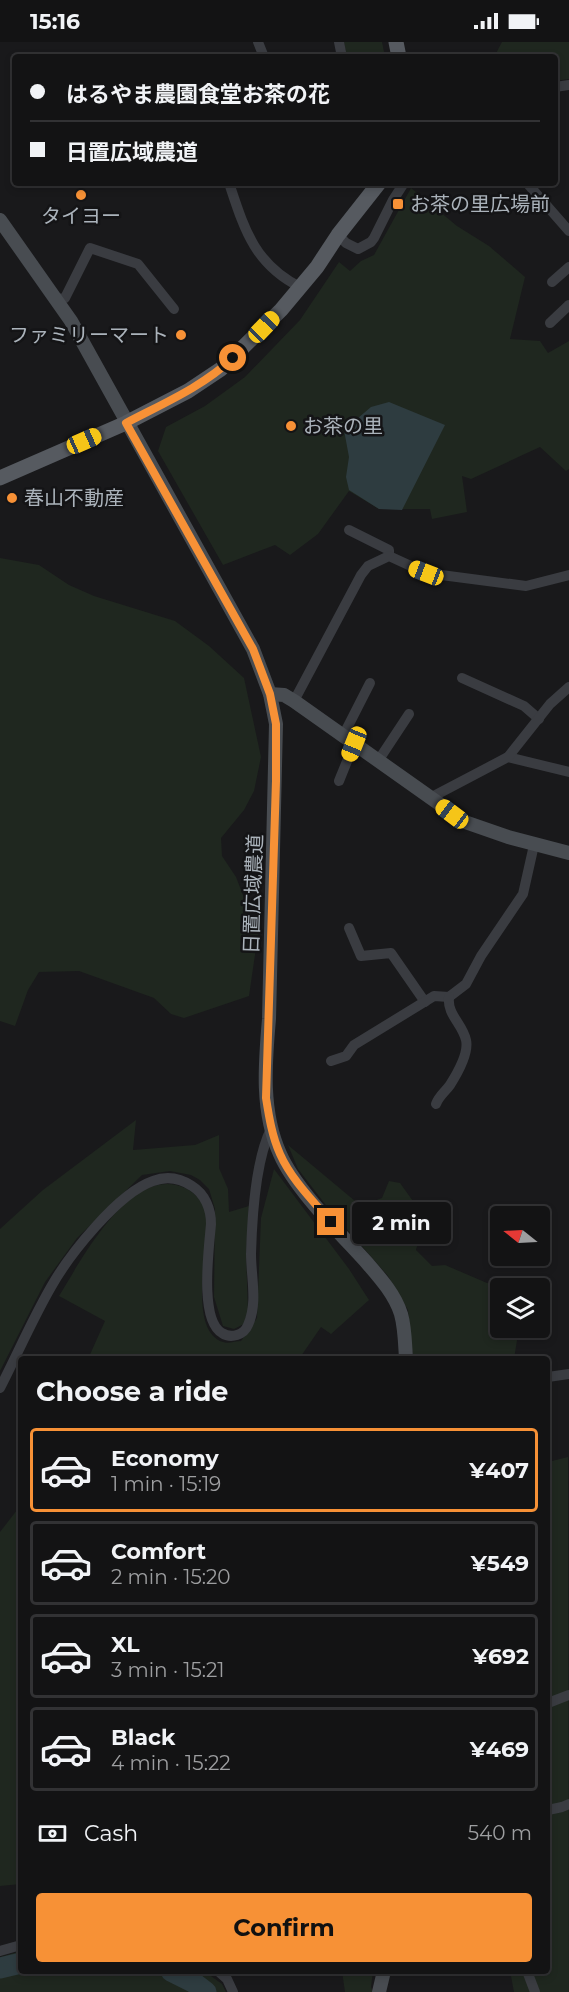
<!DOCTYPE html>
<html lang="en">
<head>
<meta charset="utf-8">
<style>
  :root { --surface:#131314; --page:#1c1c1d; --text:#f1f3f6; --muted:#9d9ea0; --line:#323234; --accent:#f79136 }
  body { margin:0; font-family:Montserrat,"Noto Sans JP",sans-serif; background:var(--page); color:var(--text); height:100vh; display:flex; flex-direction:column; font-size:22px; white-space:nowrap }
  * { box-sizing:border-box; margin:0 }
  p { font-size:20px; color:var(--muted) }
  .icon { flex:none; width:33px; height:33px; fill:none; stroke:currentColor; stroke-width:2; stroke-linecap:round; stroke-linejoin:round }
  .map { position:relative; flex:1; overflow:hidden }
  .side { position:absolute; left:18px; top:1314px; width:532px; height:618px; display:flex; flex-direction:column; background:var(--surface); border-radius:6px; box-shadow:0 3px 9px #0003,0 0 0 2px var(--line) }
  .side>* { flex:none }
  .top-card { position:absolute; left:12px; top:12px; width:546px; height:132px; border-radius:6px; box-shadow:0 3px 9px #0003,0 0 0 2px var(--line); display:grid; align-content:center; height:132px; padding:0 18px; background:var(--surface) }
  .needle { width:39px; rotate:288deg }
  .controls { position:absolute; left:490px; top:1164px; display:grid; gap:12px }
  .controls a { display:grid; place-items:center; width:60px; height:60px; border-radius:6px; background:var(--surface); box-shadow:0 3px 9px #0003,0 0 0 2px var(--line); font-size:30px }
  .end { position:absolute; width:27px; height:27px; margin:-14px; border:8px solid #f79136; background:#111; box-shadow:0 0 0 3px #111 }
  .from { border-radius:50% }
  .bubble { position:absolute; height:42px; border-radius:6px; background:var(--surface); box-shadow:0 3px 9px #0003,0 0 0 2px var(--line); font-size:20px; font-weight:700; line-height:42px; text-align:center }
  .car { position:absolute; width:18px; height:36px; margin:-18px -9px; border-radius:8px; box-shadow:0 0 4px 2px #0007; background:linear-gradient(#f5c518 24%,#345 0 40%,#f5c518 0 76%,#345 0 86%,#f5c518 0) }
  .top-card b { display:flex; align-items:center; gap:21px; height:57px; font-size:22px }
  .top-card b+b { border-top:2px solid var(--line) }
  .top-card i { width:15px; height:15px; background:var(--text) }
  ul { padding:0; list-style:none }
  li { display:flex; align-items:center; gap:18px; height:84px; margin:0 12px 9px; padding:0 6px; border:3px solid var(--line); border-radius:6px }
  li div { flex:1 }
  li b { display:block; font-size:22px }
  li em { font-style:normal; font-weight:700 }
  li.selected { border-color:var(--accent) }
  li>.icon { width:54px; height:54px; stroke-width:1.5 }
  h2 { padding:0 18px; font-size:27px; line-height:72px }
  .pay { display:flex; align-items:center; gap:15px; height:66px; padding:0 18px; font-size:22px }
  .pay p { margin-inline-start:auto }
  .primary-button { display:flex; gap:12px; margin-top:auto; padding:12px 18px }
  .primary-button a { flex:1; height:69px; border-radius:6px; background:var(--accent); color:#111; font-size:24px; font-weight:700; line-height:69px; text-align:center }
  .status { display:flex; justify-content:space-between; align-items:center; height:42px; padding:0 30px; background:var(--surface); direction:ltr }
  .status svg { height:16px; fill:currentColor }
  .map>svg:first-child { display:block }
  .green { fill:#1f271f }
  .water { fill:#2e3c40 }
  .lines { fill:none; stroke-linecap:round; stroke-linejoin:round }
  .river { stroke:#2e3c40; stroke-width:21 }
  .street { stroke:#3a3c41; stroke-width:10 }
  .secondary { stroke:#484c51; stroke-width:14 }
  .primary { stroke:#565a60; stroke-width:15 }
  .route { stroke:#f79136; stroke-width:8 }
  .poi-dot { fill:#f79136; stroke:#141416; stroke-width:2 }
  .labels { text-anchor:middle; dominant-baseline:central; stroke-width:5; stroke-linejoin:round; paint-order:stroke }
  .poi-label { font-size:20px; fill:#abb3bb; stroke:#141416; text-anchor:start }
  .street-label { font-size:20px; fill:#abb3bb; stroke:#141416 }
</style>
</head>
<body>
<div class="status"><b>15:16</b><svg viewBox="0 0 49 12"><path d="M0 12V9h3v3zM5 12V6h3v6zM10 12V3h3v9zM15 12V0h3v12zM26 1h20v11H26zM47 4h2v5h-2z"/></svg></div>
<div class="map">
<svg width="569" height="1950" viewBox="0 0 569 1950">
  <rect width="100%" height="100%" fill="#19191b"/>
  <g class="green">
    <polygon points="344,0 382,0 385,15 347,15"/>
    <polygon points="502,0 569,0 569,37 555,39 555,15 494,15"/>
    <polygon points="411,146 457,184 489,204 525,235 510,297 540,299 548,311 569,299 569,427 566,429 540,405 471,437 462,434 467,470 432,477 430,467 379,467 349,449 318,492 290,513 275,503 223,523 158,409 166,385 205,364 245,335 300,278 339,220 350,229 361,219 374,213"/>
    <polygon points="0,516 39,523 69,543 94,554 175,579 209,604 244,636 261,715 254,749 244,768 221,796 222,814 236,835 258,892 249,954 184,976 171,972 154,956 79,929 39,930 28,948 15,984 0,979"/>
    <polygon points="136,1078 133,1108 195,1103 219,1093 219,1126 228,1147 229,1170 249,1164 246,1211 248,1269 244,1282 234,1287 223,1284 214,1255 215,1167 209,1147 200,1138 191,1133 170,1129 142,1133 77,1196 45,1240 0,1329 0,1187 43,1148"/>
    <polygon points="288,1103 361,1164 382,1156 389,1139 400,1141 428,1180 421,1188 416,1208 432,1224 445,1223 487,1241 516,1246 501,1246 501,1286 519,1286 514,1317 413,1317 408,1268 388,1234 325,1162 298,1127"/>
    <path d="M274,1127l75,100 20,31 -38,34 -10,-7 -22,32h-211l17,-38 -46,-25c22,-35 72,-133 126,-108 11,5 20,16 22,28 3,28 -21,114 16,126 5,2 13,-1 18,-1l16,-23 4,-100z"/>
    <polygon points="568,1415 569,1950 514,1950 510,1929 548,1929 548,1420"/>
    <polygon points="21,1463 21,1842 0,1844 0,1490"/>
    <polygon points="21,1909 21,1929 204,1929 222,1942 226,1950 0,1950 0,1915"/>
    <polygon points="342,1929 373,1929 371,1945 373,1950 345,1950"/>
  </g>
  <polygon class="water" points="389,360 445,383 402,468 379,467 349,448 346,435 349,415 344,388 371,365"/>
  <g class="lines">
    <g class="river">
      <polyline points="0,1926 21,1921"/>
      <polyline points="171,1929 193,1940 206,1950"/>
    </g>
    <g class="street">
      <polyline points="258,0 264,15"/>
      <polyline points="339,0 342,15"/>
      <polyline points="555,45 569,43"/>
      <path d="M229,141c15,45 25,81 71,104"/>
      <polyline points="527,141 569,189"/>
      <polyline points="338,193 346,201 358,207 371,200 374,196 393,158 404,141"/>
      <polyline points="552,240 569,225"/>
      <polyline points="57,257 65,256 90,206 138,222 174,267"/>
      <polyline points="550,281 569,263"/>
      <polyline points="349,488 389,508 389,514"/>
      <polyline points="462,636 524,664 539,677"/>
      <polyline points="294,659 361,533 368,524 389,514 426,531 526,544 569,533"/>
      <polyline points="343,694 370,641"/>
      <polyline points="508,715 569,730"/>
      <polyline points="378,719 409,672"/>
      <polyline points="339,739 354,702"/>
      <polyline points="430,756 508,715 550,662 569,645"/>
      <polyline points="349,886 361,914 391,911 425,960"/>
      <polyline points="331,1019 346,1014 354,1003 434,954 449,955 466,942 481,914 523,852 534,803"/>
      <path d="M436,1062c3,-8 9,-12 14,-19 7,-11 19,-32 16,-45 -4,-17 -19,-25 -17,-43"/>
      <polyline points="548,1335 569,1332"/>
      <path d="M0,1346c17,-33 32,-68 51,-101 18,-32 67,-94 102,-106 13,-5 27,-3 39,5 13,8 19,23 19,38 -2,24 -12,96 11,109 9,6 22,2 26,-8 10,-22 3,-48 3,-71 1,-36 4,-93 20,-125"/>
      <polyline points="548,1661 569,1653"/>
      <polyline points="548,1768 562,1765 569,1762"/>
      <polyline points="0,1909 21,1903"/>
      <polyline points="218,1929 227,1937 233,1950"/>
      <polyline points="527,1929 535,1950"/>
    </g>
    <g class="secondary">
      <path d="M0,178l71,101 182,328 17,45 6,30 -7,295c-4,45 -8,93 11,135 15,35 62,81 88,110 13,15 27,31 33,50 4,14 4,30 5,45"/>
      <polyline points="270,652 284,653 294,659 465,780 508,795 569,811"/>
      <polyline points="379,1950 384,1929"/>
    </g>
    <g class="primary">
      <polyline points="396,0 399,15"/>
      <polyline points="0,436 126,381 188,349 221,327 281,268 317,225 338,193 379,141"/>
    </g>
  </g>
  <g class="lines">
    <path class="route" d="M233,316c-31,29 -69,45 -107,65l127,226 17,45 6,30v57l-10,317c3,19 6,38 14,56 11,25 33,47 51,68"/>
  </g>
  <g class="poi-dot">
    <circle cx="81" cy="153" r="6"/>
    <rect x="392" y="156" width="12" height="12" rx="3"/>
    <circle cx="181" cy="293" r="6"/>
    <circle cx="291" cy="384" r="6"/>
    <circle cx="12" cy="456" r="6"/>
  </g>
  <g class="labels">
    <g class="poi-label">
      <text x="410" y="162">お茶の里広場前</text>
      <text x="81" y="174" text-anchor="middle">タイヨー</text>
      <text x="169" y="293" text-anchor="end">ファミリーマート</text>
      <text x="303" y="384">お茶の里</text>
      <text x="24" y="456">春山不動産</text>
    </g>
    <g class="street-label">
      <text transform="translate(253 852) rotate(-88)">日置広域農道</text>
    </g>
  </g>
</svg>
<div class="controls">
<a><svg class="needle" viewBox="-14 -14 28 28"><path d="M0-13l5 13h-10z" fill="#e53935"/><path d="M0 13l5-13h-10z" fill="#9d9ea0"/></svg></a>
<a><svg class="icon" aria-label="layers" viewBox="0 0 24 24"><path d="M12 4l9 5-9 5-9-5zM3 14l9 5 9-5"/></svg></a>
</div>
<i class="end from" style="left:233px;top:316px"></i>
<i class="end" style="left:331px;top:1180px"></i>
<div class="bubble" style="left:352px;top:1160px;width:99px">2 min</div>
<i class="car" style="left:264px;top:285px;rotate:44deg"></i>
<i class="car" style="left:84px;top:399px;rotate:66deg"></i>
<i class="car" style="left:426px;top:531px;rotate:291deg"></i>
<i class="car" style="left:354px;top:702px;rotate:202deg"></i>
<i class="car" style="left:452px;top:772px;rotate:307deg"></i>
<div class="top-card">
<b><i class="from"></i>はるやま農園食堂お茶の花</b>
<b><i></i>日置広域農道</b>
</div>
<section class="side">
<h2>Choose a ride</h2>
<ul>
<li class="selected"><svg class="icon" aria-label="car" viewBox="0 0 24 24"><path d="M5 17H2v-5l4-1 3-4h7l3 4 3 1v5h-3M9 17h6M6 11h13"/><circle cx="7" cy="17" r="2"/><circle cx="17" cy="17" r="2"/></svg><div><b>Economy</b><p>1 min · 15:19</p></div><em>¥407</em></li>
<li><svg class="icon" aria-label="car" viewBox="0 0 24 24"><path d="M5 17H2v-5l4-1 3-4h7l3 4 3 1v5h-3M9 17h6M6 11h13"/><circle cx="7" cy="17" r="2"/><circle cx="17" cy="17" r="2"/></svg><div><b>Comfort</b><p>2 min · 15:20</p></div><em>¥549</em></li>
<li><svg class="icon" aria-label="car" viewBox="0 0 24 24"><path d="M5 17H2v-5l4-1 3-4h7l3 4 3 1v5h-3M9 17h6M6 11h13"/><circle cx="7" cy="17" r="2"/><circle cx="17" cy="17" r="2"/></svg><div><b>XL</b><p>3 min · 15:21</p></div><em>¥692</em></li>
<li><svg class="icon" aria-label="car" viewBox="0 0 24 24"><path d="M5 17H2v-5l4-1 3-4h7l3 4 3 1v5h-3M9 17h6M6 11h13"/><circle cx="7" cy="17" r="2"/><circle cx="17" cy="17" r="2"/></svg><div><b>Black</b><p>4 min · 15:22</p></div><em>¥469</em></li>
</ul>
<div class="pay"><svg class="icon" aria-label="cash" viewBox="0 0 24 24"><path d="M3 7h18v10H3z"/><circle cx="12" cy="12" r="2"/></svg>Cash<p>540 m</p></div>
<div class="primary-button"><a>Confirm</a></div>
</section>
</div>
</body>
</html>
